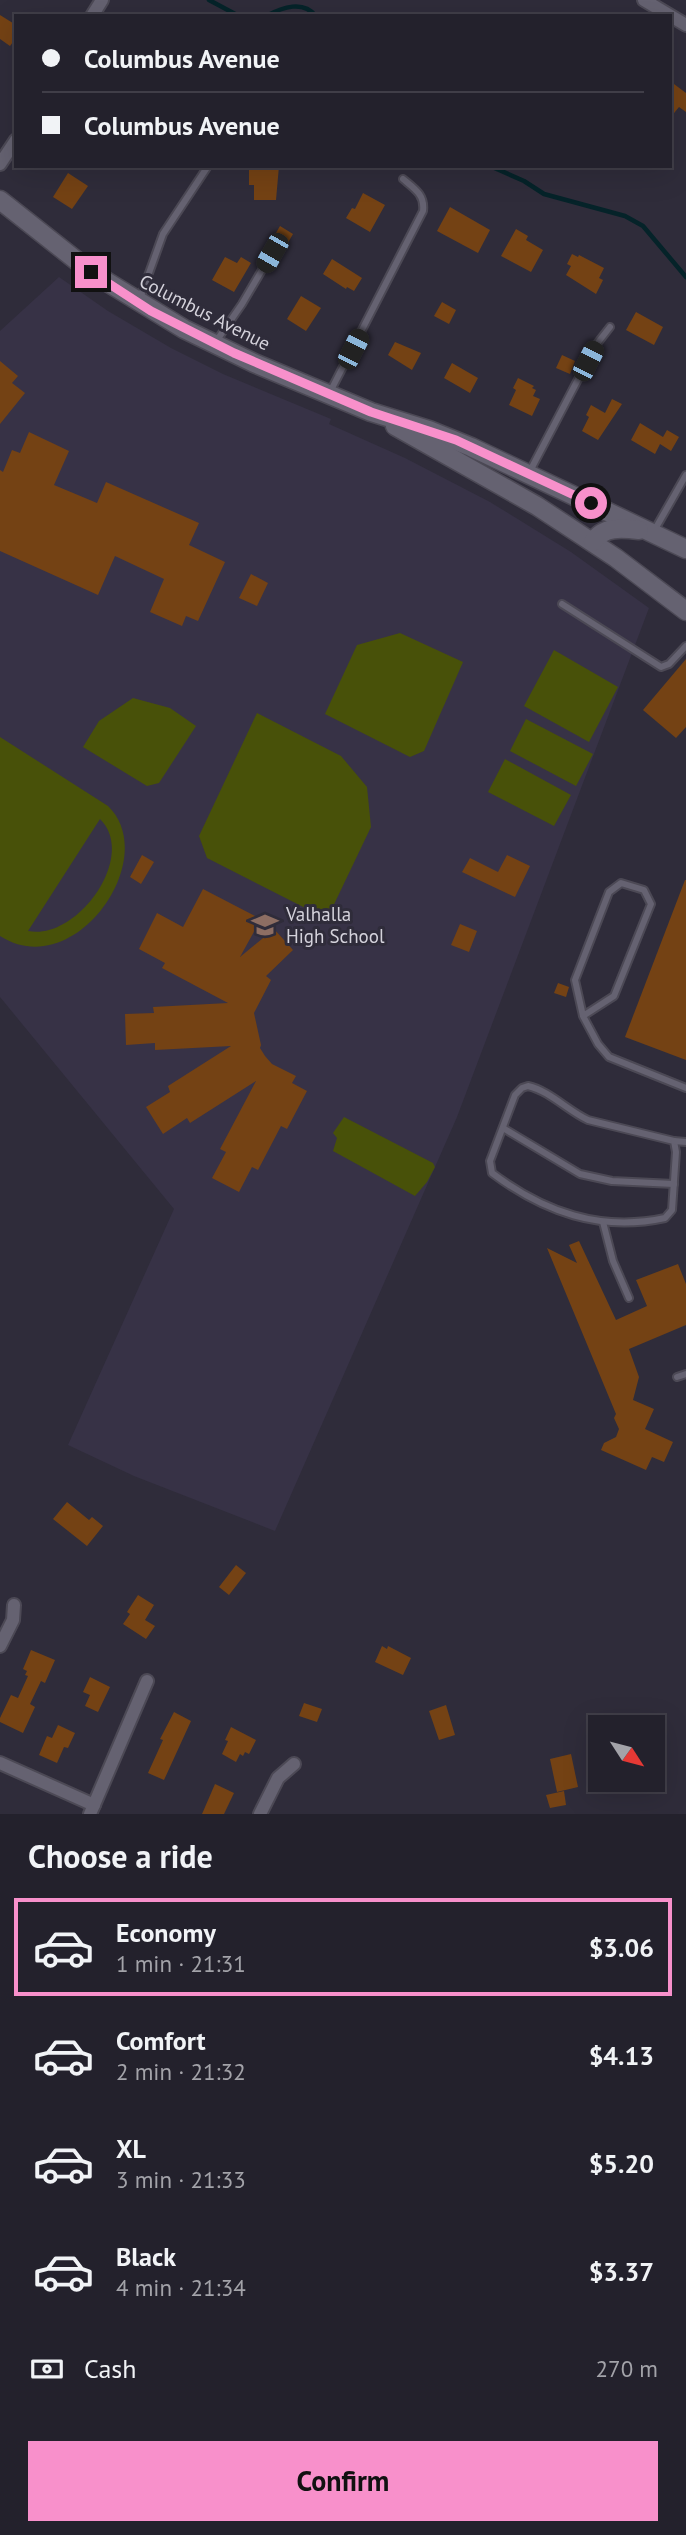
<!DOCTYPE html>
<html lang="en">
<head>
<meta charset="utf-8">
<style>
  :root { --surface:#23212c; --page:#2f2e38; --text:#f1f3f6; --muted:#a3a3a9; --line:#403e48; --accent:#f890cb }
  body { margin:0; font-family:"PT Sans",sans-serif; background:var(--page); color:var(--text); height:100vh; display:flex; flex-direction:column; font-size:26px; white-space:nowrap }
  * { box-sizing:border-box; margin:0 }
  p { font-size:23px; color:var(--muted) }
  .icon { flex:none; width:38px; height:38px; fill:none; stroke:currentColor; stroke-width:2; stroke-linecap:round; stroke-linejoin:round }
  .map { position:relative; height:1814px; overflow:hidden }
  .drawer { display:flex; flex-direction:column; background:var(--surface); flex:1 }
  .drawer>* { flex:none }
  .hud { position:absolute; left:14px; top:14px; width:658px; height:154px; border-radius:0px; box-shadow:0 7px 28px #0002,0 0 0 2px var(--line); display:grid; align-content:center; height:154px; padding:0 28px; background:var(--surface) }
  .needle { width:46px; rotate:126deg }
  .tools { position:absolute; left:588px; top:1715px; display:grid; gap:14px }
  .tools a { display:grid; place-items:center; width:77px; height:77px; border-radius:0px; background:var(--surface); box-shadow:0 7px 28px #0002,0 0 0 2px var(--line); font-size:35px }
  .end { position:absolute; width:32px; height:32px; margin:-16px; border:9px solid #f890cb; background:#111; box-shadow:0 0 0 4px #111 }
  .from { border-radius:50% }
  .car { position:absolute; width:21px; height:42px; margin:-21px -10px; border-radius:9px; box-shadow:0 0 5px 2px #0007; background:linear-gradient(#222 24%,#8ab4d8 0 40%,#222 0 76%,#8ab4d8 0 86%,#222 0) }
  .hud b { display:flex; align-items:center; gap:24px; height:66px; font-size:26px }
  .hud b+b { border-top:2px solid var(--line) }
  .hud i { width:18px; height:18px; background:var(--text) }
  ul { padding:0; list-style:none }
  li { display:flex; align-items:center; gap:21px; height:98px; margin:0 14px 10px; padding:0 14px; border:4px solid transparent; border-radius:0px }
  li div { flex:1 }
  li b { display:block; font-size:26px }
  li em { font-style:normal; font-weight:700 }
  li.current { border-color:var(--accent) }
  li>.icon { width:63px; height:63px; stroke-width:1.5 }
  h2 { padding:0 28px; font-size:32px; line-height:84px }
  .pay { display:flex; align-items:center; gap:18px; height:77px; padding:0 28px; font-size:26px }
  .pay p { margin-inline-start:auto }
  .primary-button { display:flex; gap:14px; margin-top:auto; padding:14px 28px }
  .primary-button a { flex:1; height:80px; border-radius:0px; background:var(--accent); color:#111; font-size:28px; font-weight:700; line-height:80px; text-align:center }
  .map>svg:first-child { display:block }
  .built { fill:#373246 }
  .green { fill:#485109; fill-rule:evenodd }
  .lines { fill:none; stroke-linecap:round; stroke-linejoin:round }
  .stream { stroke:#052329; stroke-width:4.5 }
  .building { fill:#744214 }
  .lane-casing { stroke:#4c4955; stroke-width:10 }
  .street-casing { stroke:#4c4955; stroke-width:16 }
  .secondary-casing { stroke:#4c4955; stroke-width:21 }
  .lane { stroke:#656271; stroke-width:6 }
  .street { stroke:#656271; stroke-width:12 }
  .secondary { stroke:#656271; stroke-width:18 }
  .route { stroke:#f890cb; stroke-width:9 }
  .labels { text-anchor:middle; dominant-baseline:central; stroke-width:6; stroke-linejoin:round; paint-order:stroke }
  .street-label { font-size:19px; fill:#d4d2db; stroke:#2f2c3a }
  .poi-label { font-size:19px; fill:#d4d2db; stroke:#2f2c3a; text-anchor:start }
</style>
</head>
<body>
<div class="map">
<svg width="686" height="1814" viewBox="0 0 686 1814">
  <rect width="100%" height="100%" fill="#2f2c3a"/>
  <polygon class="built" points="59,277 108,311 171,348 223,374 331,419 329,424 405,458 490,502 571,552 649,608 457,1117 275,1531 134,1476 68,1445 174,1209 0,997 0,331"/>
  <g class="green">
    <polygon points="400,633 463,662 424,751 410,757 325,714 357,645"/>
    <polygon points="554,650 618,687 589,742 524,706"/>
    <polygon points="133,698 170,708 196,726 159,783 147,786 83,747 99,721"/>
    <polygon points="257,713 341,756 367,787 371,827 327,919 207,858 199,836"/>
    <polygon points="526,719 593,754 576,786 510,751"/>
    <path d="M0,737l108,69c54,52 -33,178 -108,130zM100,819c38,37 -23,122 -72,112z"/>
    <polygon points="505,759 571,795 554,826 488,792"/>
    <polygon points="344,1117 433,1163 435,1167 427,1182 415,1196 333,1151 337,1138 333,1133"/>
  </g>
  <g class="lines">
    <g class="stream">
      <polyline points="209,0 239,16"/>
      <path d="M266,16c17,-9 37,-16 50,0"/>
      <polyline points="490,166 524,181 544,194 625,216 643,226 686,277"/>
    </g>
  </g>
  <g class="building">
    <polygon points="0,15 16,25 16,38 10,46 0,39"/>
    <polygon points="670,81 686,93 686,112 679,107 670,118"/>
    <polygon points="249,166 279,166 276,200 254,200 254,185 249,185"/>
    <polygon points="68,173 88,186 72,209 53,197"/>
    <polygon points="363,193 385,205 370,232 346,218 352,208 355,209"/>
    <polygon points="450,207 490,230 478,253 437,231"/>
    <polygon points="280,226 293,234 286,246 273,238"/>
    <polygon points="516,229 528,236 526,240 543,250 531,272 501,256"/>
    <polygon points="572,254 578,257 579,255 604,268 599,278 603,280 596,294 566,275 571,266 567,264"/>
    <polygon points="225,257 237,263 241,257 251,263 234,292 212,280"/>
    <polygon points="332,259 362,278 354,291 347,287 346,289 323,274"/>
    <polygon points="301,296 321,308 306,331 287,319"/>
    <polygon points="442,302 456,310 449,324 434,316"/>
    <polygon points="636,312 663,327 654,345 626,330"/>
    <polygon points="395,342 421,353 412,370 388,355"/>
    <polygon points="562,355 575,361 570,374 556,368"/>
    <polygon points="0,361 18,376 12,383 25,393 0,424"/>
    <polygon points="452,363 478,378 470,393 444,378"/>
    <polygon points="518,378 534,386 532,388 536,390 533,396 540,399 532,416 509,405 516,390 513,388"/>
    <polygon points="612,399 622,404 598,440 582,431 589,417 586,415 591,405 605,413"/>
    <polygon points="640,423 663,437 667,430 679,437 671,451 660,444 655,454 631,440"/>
    <polygon points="29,432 69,451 54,485 97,503 106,482 199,523 189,545 225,562 198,621 186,616 182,626 150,612 164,579 115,556 98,595 0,551 0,470 3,472 12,450 20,453"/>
    <polygon points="251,574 268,583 257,606 239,598"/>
    <polygon points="686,659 686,727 676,738 643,710"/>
    <polygon points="142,855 154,862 141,884 130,877"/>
    <polygon points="507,855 530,866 515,897 462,872 470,858 498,872"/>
    <polygon points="685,880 686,880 686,1060 625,1037"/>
    <polygon points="203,889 261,919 240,957 274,929 293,950 266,976 271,980 254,1013 261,1045 260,1048 265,1056 272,1064 296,1076 292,1083 307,1091 287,1129 281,1126 258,1170 252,1167 239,1192 212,1178 226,1152 220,1149 256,1081 190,1123 187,1118 163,1134 146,1107 170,1092 168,1086 231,1046 155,1050 155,1043 126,1045 125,1014 154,1013 153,1007 228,1003 162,968 165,963 139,949 157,913 183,927"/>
    <polygon points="460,924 477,931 469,952 451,945"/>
    <polygon points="558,983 569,987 566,997 554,993"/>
    <polygon points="579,1241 616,1320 647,1306 636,1280 678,1264 686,1284 686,1325 629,1349 639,1377 633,1400 654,1409 645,1429 673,1442 664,1462 652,1457 646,1470 601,1450 604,1443 616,1437 619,1429 614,1418 616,1414 547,1248 577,1263 569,1245"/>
    <polygon points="67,1502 89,1520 92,1517 103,1526 87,1546 53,1519"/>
    <polygon points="236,1565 246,1573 229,1595 219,1587"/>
    <polygon points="138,1595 154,1605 145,1620 155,1626 146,1639 123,1624 130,1614 127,1612"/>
    <polygon points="382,1646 387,1649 388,1646 411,1658 403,1675 375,1662"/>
    <polygon points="31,1650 55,1660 45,1683 41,1681 30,1704 35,1707 23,1733 0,1722 0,1718 11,1695 18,1698 28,1676 25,1675 27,1671 23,1669"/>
    <polygon points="90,1677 110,1687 98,1712 85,1706 90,1695 83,1692"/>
    <polygon points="304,1703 322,1709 317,1722 299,1716"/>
    <polygon points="446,1705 455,1735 439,1740 429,1711"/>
    <polygon points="174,1712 191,1721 164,1780 148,1773 163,1740 160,1739"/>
    <polygon points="58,1725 75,1733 68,1748 64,1747 57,1763 39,1755 47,1736 52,1738"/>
    <polygon points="231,1727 256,1740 249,1754 245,1752 243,1756 240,1754 236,1762 222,1754 228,1741 225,1740"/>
    <polygon points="571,1754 578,1787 557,1792 550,1759"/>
    <polygon points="215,1784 234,1793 224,1814 202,1814"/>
    <polygon points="564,1791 566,1805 550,1808 546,1795"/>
  </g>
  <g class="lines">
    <defs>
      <g id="lane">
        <polyline points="139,301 163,234 208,166"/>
        <polyline points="215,343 242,304 272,253"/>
        <path d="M329,394l94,-183c2,-16 -8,-22 -20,-32"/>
        <polyline points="530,471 596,345 610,327"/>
        <polyline points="654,531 686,475"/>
        <polyline points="562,604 661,667 669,664 686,646"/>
        <polyline points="583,1016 614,996 651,904 644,890 621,883 609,892 575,980 583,1016 598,1044 609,1057 686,1088"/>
        <path d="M528,1086c22,5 40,25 60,34l86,21 2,11 -4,58 -7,8c-65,14 -121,-6 -173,-45l-2,-12 25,-66 7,-7z"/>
        <polyline points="503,1128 580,1174 612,1181 674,1184"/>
        <polyline points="674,1141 686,1142"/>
        <polyline points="603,1222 613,1261 629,1298"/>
        <polyline points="677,1377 686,1374"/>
      </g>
      <g id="street">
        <polyline points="644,0 686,25"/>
        <polyline points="92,16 102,0"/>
        <polyline points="0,164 16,140"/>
        <polyline points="0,1646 13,1620 14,1605"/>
        <polyline points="0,1763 94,1805"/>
        <polyline points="90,1814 147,1681"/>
        <polyline points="260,1814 278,1778 294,1764"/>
      </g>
      <g id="secondary">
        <polyline points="0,200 91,272 184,329 254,363 371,412 429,430 471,447 686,549"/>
        <polyline points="395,426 537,506 616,558 686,611"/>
        <path d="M593,542c10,-16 29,-14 46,-12"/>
      </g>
    </defs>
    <use href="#lane" class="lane-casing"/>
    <use href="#street" class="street-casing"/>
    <use href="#secondary" class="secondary-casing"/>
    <use href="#lane" class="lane"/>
    <use href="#street" class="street"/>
    <use href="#secondary" class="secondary"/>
  </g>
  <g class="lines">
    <polyline class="route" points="91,272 151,311 234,353 371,412 456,440 591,503"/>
  </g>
  <defs>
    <symbol id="school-bare" viewBox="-9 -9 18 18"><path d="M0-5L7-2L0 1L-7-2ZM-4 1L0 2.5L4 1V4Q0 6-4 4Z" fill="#8d6e63" stroke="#2f2c3a" stroke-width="2.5" paint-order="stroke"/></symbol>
  </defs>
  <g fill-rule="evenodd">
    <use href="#school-bare" x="246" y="906" width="38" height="38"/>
  </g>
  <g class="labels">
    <g class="street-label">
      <text transform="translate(205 312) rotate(27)">Columbus Avenue</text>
    </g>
    <g class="poi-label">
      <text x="286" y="914">Valhalla<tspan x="286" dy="22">High School</tspan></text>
    </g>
  </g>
</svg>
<div class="tools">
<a><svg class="needle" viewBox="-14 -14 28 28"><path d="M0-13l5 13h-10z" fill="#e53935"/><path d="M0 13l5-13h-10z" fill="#a3a3a9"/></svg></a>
</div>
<i class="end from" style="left:591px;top:503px"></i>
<i class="end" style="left:91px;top:272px"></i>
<i class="car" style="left:272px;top:253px;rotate:210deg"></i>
<i class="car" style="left:353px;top:349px;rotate:27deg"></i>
<i class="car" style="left:588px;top:361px;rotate:27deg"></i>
<div class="hud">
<b><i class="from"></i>Columbus Avenue</b>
<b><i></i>Columbus Avenue</b>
</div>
</div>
<section class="drawer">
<h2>Choose a ride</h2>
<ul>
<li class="current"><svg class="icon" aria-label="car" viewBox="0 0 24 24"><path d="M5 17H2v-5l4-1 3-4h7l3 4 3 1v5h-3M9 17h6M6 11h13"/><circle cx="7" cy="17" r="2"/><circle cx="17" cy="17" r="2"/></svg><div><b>Economy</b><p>1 min · 21:31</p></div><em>$3.06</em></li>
<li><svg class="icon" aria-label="car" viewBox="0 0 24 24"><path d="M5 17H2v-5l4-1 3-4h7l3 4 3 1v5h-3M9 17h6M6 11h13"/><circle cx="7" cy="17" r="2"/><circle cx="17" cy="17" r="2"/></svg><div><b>Comfort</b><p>2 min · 21:32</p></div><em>$4.13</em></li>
<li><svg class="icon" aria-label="car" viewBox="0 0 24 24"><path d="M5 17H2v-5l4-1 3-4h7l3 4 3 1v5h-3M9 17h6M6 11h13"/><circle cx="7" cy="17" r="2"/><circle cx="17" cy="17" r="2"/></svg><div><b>XL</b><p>3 min · 21:33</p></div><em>$5.20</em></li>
<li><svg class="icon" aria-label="car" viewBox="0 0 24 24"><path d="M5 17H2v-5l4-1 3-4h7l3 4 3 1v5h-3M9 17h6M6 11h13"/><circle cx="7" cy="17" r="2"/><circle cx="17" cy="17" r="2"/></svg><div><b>Black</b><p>4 min · 21:34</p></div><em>$3.37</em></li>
</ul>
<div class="pay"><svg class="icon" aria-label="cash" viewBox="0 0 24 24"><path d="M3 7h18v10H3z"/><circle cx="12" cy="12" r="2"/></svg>Cash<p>270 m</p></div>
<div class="primary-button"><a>Confirm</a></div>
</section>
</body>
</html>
